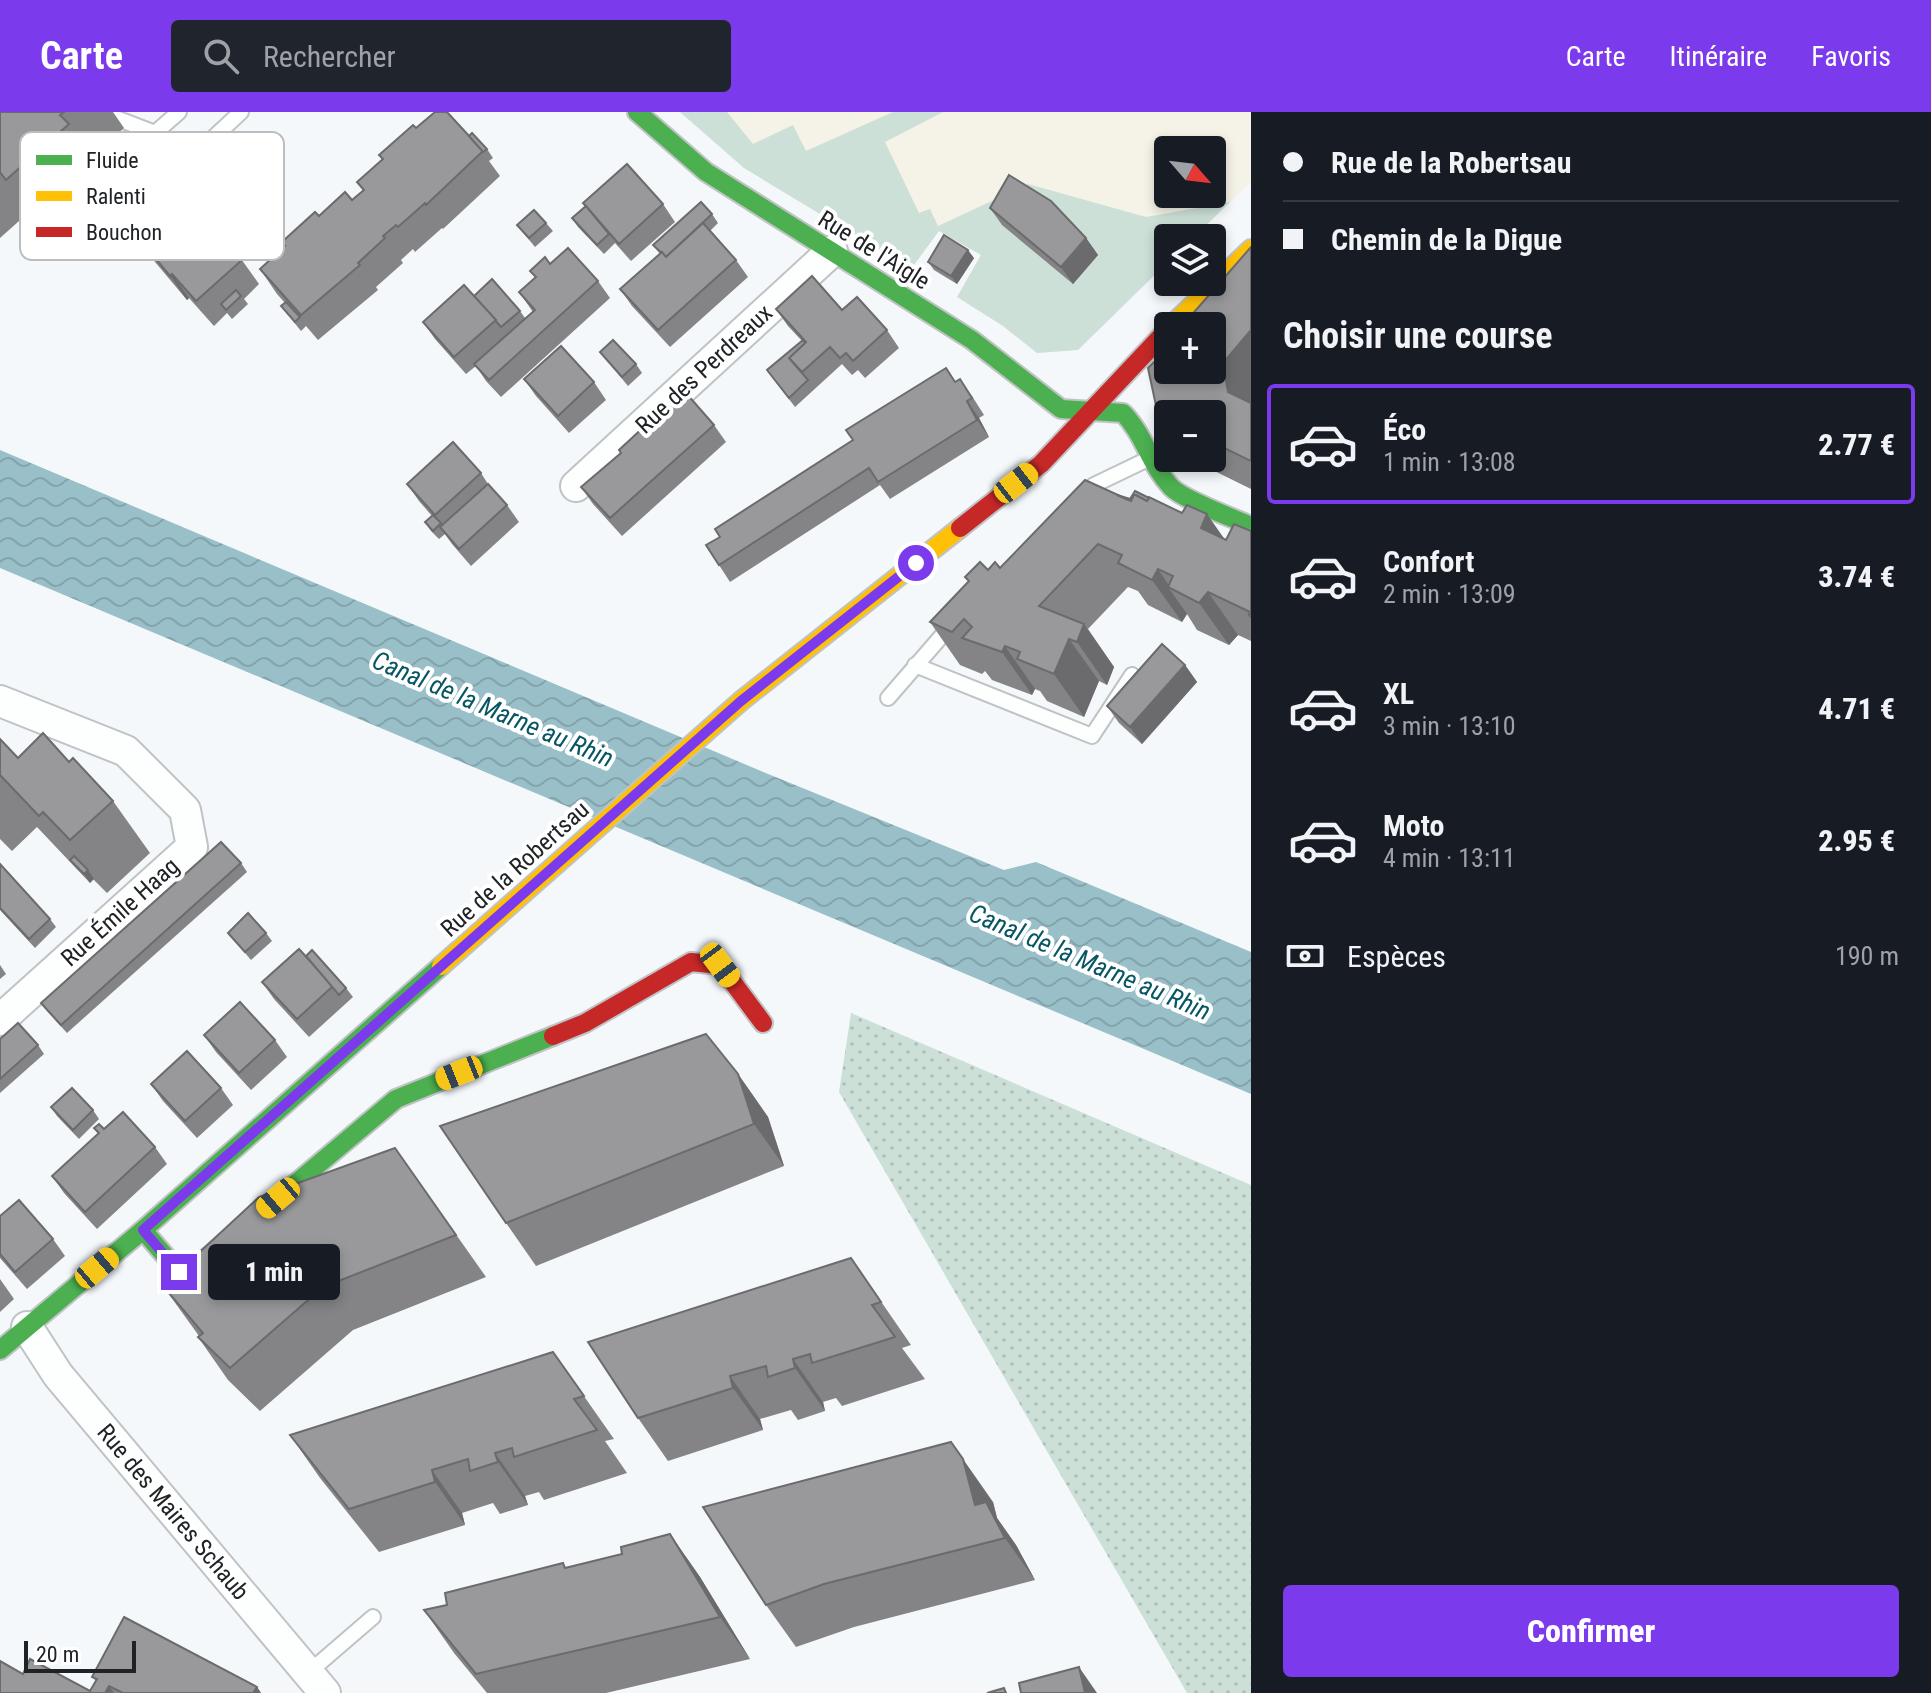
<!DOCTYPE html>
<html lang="fr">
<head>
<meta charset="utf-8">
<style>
  :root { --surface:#171b24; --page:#20242c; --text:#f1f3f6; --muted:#9ea1a6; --line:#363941; --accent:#7c3aed }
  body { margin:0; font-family:"Roboto Condensed",sans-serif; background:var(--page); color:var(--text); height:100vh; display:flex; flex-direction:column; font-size:30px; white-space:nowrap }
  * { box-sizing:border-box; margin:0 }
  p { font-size:26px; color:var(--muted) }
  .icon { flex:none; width:44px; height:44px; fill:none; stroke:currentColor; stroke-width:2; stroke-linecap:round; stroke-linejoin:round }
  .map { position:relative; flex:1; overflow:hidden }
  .sheet { display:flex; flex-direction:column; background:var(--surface); width:680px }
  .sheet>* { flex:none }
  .top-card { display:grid; align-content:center; height:176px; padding:0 32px; background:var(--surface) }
  .needle { width:52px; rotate:118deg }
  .tools { position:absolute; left:1154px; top:24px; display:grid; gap:16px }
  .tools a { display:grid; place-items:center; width:72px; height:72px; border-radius:8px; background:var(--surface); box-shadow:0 4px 12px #0003; font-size:40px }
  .scale { position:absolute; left:24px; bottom:20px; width:112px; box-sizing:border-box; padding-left:8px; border:4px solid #202326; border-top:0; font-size:22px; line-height:28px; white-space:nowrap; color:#202326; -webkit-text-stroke:6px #fff; paint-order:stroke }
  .end { position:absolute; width:36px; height:36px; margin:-18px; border:10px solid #7c3aed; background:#fff; box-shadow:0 0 0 4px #fff }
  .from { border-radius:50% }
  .bubble { position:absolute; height:56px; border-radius:8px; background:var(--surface); box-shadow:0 4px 12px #0003; font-size:26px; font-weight:800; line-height:56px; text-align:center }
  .car { position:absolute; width:24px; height:48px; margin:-24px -12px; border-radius:10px; box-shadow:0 0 6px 2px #0007; background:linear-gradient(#f5c518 24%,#345 0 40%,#f5c518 0 76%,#345 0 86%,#f5c518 0) }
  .top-card b { display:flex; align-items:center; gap:28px; height:76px; font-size:30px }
  .top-card b+b { border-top:2px solid var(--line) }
  .top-card i { width:20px; height:20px; background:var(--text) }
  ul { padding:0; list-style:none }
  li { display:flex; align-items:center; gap:24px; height:120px; margin:0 16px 12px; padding:0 16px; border:4px solid transparent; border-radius:8px }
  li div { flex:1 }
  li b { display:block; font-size:30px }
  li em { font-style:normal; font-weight:800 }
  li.selected { border-color:var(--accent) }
  li>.icon { width:72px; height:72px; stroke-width:1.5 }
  h2 { padding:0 32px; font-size:36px; line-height:96px }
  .pay { display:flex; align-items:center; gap:20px; height:88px; padding:0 32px; font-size:30px }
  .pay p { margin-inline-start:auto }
  .action { display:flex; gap:16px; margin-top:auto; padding:16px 32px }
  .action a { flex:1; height:92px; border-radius:8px; background:var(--accent); color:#fff; font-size:32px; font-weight:800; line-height:92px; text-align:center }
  header { display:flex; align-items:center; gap:48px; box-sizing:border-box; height:112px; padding:0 40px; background:var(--accent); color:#fff }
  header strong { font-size:38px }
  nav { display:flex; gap:44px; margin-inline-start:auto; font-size:28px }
  .search { width:560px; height:72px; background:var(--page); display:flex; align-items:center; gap:20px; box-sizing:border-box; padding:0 28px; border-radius:8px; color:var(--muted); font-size:30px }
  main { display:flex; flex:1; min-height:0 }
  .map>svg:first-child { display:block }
  .industrial { fill:#f5f2e7; fill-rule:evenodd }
  .grass { fill:#cce0d7 }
  .park { fill:url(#park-dots) }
  .water { fill:url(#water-waves) }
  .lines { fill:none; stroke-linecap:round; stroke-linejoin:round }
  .lane-casing { stroke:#c0c3c5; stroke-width:18 }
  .street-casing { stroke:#c0c3c5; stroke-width:34 }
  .fast-casing { stroke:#c0c3c5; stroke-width:22 }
  .slow-casing { stroke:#c0c3c5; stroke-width:22 }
  .jam-casing { stroke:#c0c3c5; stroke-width:22 }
  .lane { stroke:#fdfefe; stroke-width:14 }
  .street { stroke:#fdfefe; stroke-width:30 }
  .fast { stroke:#4caf50; stroke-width:18 }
  .slow { stroke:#ffc107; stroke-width:18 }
  .jam { stroke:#c62828; stroke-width:18 }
  .wall { fill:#848486 }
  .shaded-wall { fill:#6b6b6d }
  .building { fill:#99999c; stroke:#6b6b6d; stroke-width:2 }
  .route { stroke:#7c3aed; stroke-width:10 }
  .labels { text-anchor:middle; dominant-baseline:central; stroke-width:8; stroke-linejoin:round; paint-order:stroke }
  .street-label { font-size:24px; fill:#202326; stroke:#fff }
  .water-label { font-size:26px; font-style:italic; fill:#075664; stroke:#fff }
  .key { fill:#fff; stroke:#bcbdbe; stroke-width:2 }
  .key-label { font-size:22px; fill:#202326 }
</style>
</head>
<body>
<header>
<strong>Carte</strong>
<div class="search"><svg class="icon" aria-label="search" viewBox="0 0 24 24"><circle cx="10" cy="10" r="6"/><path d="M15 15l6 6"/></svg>Rechercher</div>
<nav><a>Carte</a><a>Itinéraire</a><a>Favoris</a></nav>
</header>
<main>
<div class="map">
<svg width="1251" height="1581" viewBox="0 0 1251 1581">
  <defs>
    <pattern id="park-dots" width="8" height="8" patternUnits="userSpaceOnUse" patternTransform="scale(2)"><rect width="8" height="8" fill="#cce0d7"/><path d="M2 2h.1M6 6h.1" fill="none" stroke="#afc0b8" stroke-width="1.8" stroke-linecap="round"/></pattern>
    <pattern id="water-waves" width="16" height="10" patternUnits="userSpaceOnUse" patternTransform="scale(2)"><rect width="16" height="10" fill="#99bfc9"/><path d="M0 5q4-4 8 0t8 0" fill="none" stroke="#84a4ac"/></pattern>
  </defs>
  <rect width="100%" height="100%" fill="#f4f8fb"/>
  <path class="industrial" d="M680,0h571v70l-58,56h-25v24l-90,88 -41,3 -34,-27 -46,-29 24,-42 -42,-24 -28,38 -167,-101zM1168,38h44v44h-44z"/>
  <polygon class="grass" points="680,0 727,0 753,32 793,13 806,39 893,0 943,0 885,30 919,101 930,97 938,114 1028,72 1146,105 1230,90 1193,126 1168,126 1168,150 1078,238 1037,241 1003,214 957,185 981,143 939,119 911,157 744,56"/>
  <polygon class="park" points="851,901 1251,1073 1251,1581 1187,1581 839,980"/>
  <polygon class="water" points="0,338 761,659 1004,758 1036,750 1251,840 1251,982 0,456"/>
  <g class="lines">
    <defs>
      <g id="lane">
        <polyline points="116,6 155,21 179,0"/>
        <polyline points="155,80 241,0"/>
        <polyline points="111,121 137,96"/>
        <polyline points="1081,386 1094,373 1146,348"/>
        <polyline points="915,553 1092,624 1132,563"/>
        <polyline points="888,586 952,512"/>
        <polyline points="308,1561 373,1505"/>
      </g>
      <g id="street">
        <polyline points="576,374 832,139"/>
        <polyline points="0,589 126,639 185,698 192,735 0,908"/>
        <polyline points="27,1215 58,1263 325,1581"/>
      </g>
      <g id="fast">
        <path d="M637,0l69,60 266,168 89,69 62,4c21,21 27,52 48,74 11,12 62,31 80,39"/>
        <polyline points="143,1118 179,1160 188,1162 396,987 553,924"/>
        <polyline points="0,1238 143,1118 441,854"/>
      </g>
      <g id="slow">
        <polyline points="1171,214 1251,137"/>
        <polyline points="441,854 741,589 960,416"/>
      </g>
      <g id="jam">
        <polyline points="960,416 1041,352 1168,217"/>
        <polyline points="553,924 585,911 691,850 720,853 763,911"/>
      </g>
    </defs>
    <use href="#lane" class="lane-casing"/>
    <use href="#street" class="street-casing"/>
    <use href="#fast" class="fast-casing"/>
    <use href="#slow" class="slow-casing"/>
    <use href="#jam" class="jam-casing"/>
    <use href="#lane" class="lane"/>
    <use href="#street" class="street"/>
    <use href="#fast" class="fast"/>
    <use href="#slow" class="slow"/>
    <use href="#jam" class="jam"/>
  </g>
  <g class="wall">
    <polygon points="0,0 113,0 124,16 91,45 99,55 36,110 28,101 0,126"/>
    <polygon points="416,16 469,24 487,37 493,46 489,49 500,64 443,117 442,116 415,140 413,137 401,148 403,151 376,175 378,178 318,228 306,214 301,219 281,194 285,191 277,182 260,157 319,104 352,88 363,78 357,70 382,47 379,43"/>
    <polygon points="186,85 223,117 241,142 239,144 259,172 244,187 248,192 232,207 227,201 214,214 189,186 187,188 134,125 117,100"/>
    <polygon points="663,92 675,110 631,149 615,131 604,142 578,115 572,106"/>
    <polygon points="990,96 1086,126 1098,143 1073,172 1002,113"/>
    <polygon points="712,102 718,111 710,119 736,148 748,165 670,235 632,194 620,177 660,142 653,133"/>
    <polygon points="546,111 553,119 535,135 517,113"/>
    <polygon points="1251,135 1251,377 1188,346 1212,346 1212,302 1168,302 1168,318 1158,303 1158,245 1157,243"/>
    <polygon points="974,146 957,172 934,158 928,150"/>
    <polygon points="550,152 598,169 610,186 501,285 486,269 476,254 466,262 435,227 423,210 474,184 520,199 525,206 533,200 519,180 535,165 530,159"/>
    <polygon points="776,197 842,198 887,218 899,236 865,266 858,258 852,263 842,252 795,295 767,258 802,229 788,214"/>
    <polygon points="600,240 636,252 642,261 628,274"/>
    <polygon points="524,267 594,270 606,288 569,321 536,284"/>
    <polygon points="956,270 972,284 984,303 979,306 989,325 890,387 880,373 730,470 719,453"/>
    <polygon points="714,313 726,330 622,424 593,392 581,375 649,316"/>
    <polygon points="481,361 488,372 507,393 519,410 471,454 452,432 445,422 439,427 431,419 425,410 432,404 419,389 407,372"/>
    <polygon points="1117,383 1226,428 1251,419 1251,529 1238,523 1229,533 1197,518 1187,502 1182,510 1148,493 1138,479 1128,475 1088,517 1114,555 1107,573 1099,569 1084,605 1047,589 1040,579 1035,577 1032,583 992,568 985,559 982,562 960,553 930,510 969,470 965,465 1000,456"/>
    <polygon points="1185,553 1197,570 1142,632 1119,611 1107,594"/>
    <polygon points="0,627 18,646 69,650 113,689 150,741 107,781 93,767 90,771 37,715 12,739 0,727"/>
    <polygon points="241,751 247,760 67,921 47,899 41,891"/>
    <polygon points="0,752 50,807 56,815 35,836 0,798"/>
    <polygon points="228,821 266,821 272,829 251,848"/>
    <polygon points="306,844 346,876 353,885 309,925 274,887 262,870"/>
    <polygon points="0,853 6,862 0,867"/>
    <polygon points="204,923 275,928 287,945 251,978 216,940"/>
    <polygon points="0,927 38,933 44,942 0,981"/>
    <polygon points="738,962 768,1005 784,1054 536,1154 506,1111"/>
    <polygon points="151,972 221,976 233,993 197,1026 163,989"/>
    <polygon points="51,995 93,998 99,1007 79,1027 57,1004"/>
    <polygon points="94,1016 104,1017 155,1035 167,1052 97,1117 64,1081 52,1064 98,1022"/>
    <polygon points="395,1036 486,1165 353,1218 260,1299 228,1268 198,1225 199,1224 163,1174"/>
    <polygon points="0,1104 53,1127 65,1144 27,1177 0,1146"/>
    <polygon points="851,1146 911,1233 902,1236 925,1267 842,1294 836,1286 823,1290 825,1299 798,1308 791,1298 760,1307 763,1318 668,1349 638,1306"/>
    <polygon points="0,1167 14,1187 0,1200"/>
    <polygon points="553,1240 614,1327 605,1329 627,1361 544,1388 539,1380 525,1384 528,1393 500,1402 493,1391 462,1401 465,1413 379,1440 320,1366 290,1323"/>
    <polygon points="993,1390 997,1406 1016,1433 1035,1468 854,1515 796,1535 766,1493"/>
    <polygon points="670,1422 700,1465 750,1547 606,1581 487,1581 454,1541 424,1498 447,1493 567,1456 622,1442"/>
    <polygon points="23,1562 90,1579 96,1569 92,1565 257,1575 261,1581 0,1581"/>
  </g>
  <g class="shaded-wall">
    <polygon points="1086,126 1098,143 1073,172 1061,155"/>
    <polygon points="968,138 974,146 957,172 951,164"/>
    <polygon points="172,162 189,186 187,188 170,164"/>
    <polygon points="1251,218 1251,312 1228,280 1223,251"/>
    <polygon points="967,289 979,306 989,325 977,308"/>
    <polygon points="1207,402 1237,445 1201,416"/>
    <polygon points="1158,457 1172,478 1168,475 1187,502 1182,510 1152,468"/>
    <polygon points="1208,480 1238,523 1229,533 1199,491"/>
    <polygon points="1084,512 1114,555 1107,573 1077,530"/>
    <polygon points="1069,527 1099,569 1084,605 1054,562"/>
    <polygon points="1005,534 1035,577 1032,583 1002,540"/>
    <polygon points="1185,553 1197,570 1142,632 1130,615"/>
    <polygon points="88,758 94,767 90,771 84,762"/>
    <polygon points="738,962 768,1005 784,1054 754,1012"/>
    <polygon points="793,1247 823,1290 825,1299 795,1256"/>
    <polygon points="730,1264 760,1307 763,1318 733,1276"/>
    <polygon points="495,1341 525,1384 528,1393 498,1350"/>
    <polygon points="963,1347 993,1390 997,1406 1016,1433 1035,1468 1005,1426 975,1393"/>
    <polygon points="432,1358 462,1401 465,1413 435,1370"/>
    <polygon points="670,1422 700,1465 750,1547 720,1505"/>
    <polygon points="1079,1555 1097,1581 1085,1581"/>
    <polygon points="109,1574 114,1581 105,1581"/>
    <polygon points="257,1575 261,1581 253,1581"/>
  </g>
  <g class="building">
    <polygon points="0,0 64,0 60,3 69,12 6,68 0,60"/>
    <polygon points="435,0 447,0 483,39 426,93 425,91 398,115 396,113 383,124 385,126 358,151 360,153 301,203 260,157 285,134 282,130 315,100 319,104 345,80 352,88 364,78 357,70 383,47 379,43 413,13 416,16"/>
    <polygon points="472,21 487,37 483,40 469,24"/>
    <polygon points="627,52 663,92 619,132 583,91"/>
    <polygon points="163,59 186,85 191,81 223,117 219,121 242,148 196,189 172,162 170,164 117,100"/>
    <polygon points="1009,63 1051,89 1086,126 1061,155 990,96"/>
    <polygon points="701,90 712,102 666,145 653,133"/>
    <polygon points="586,94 609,122 597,133 572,106"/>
    <polygon points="534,98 546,111 529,126 517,113"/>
    <polygon points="703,111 736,148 658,218 620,177 662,140 666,145"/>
    <polygon points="944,123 968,138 951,164 928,150"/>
    <polygon points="1251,135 1251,218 1223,251 1228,280 1251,291 1251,349 1212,330 1212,302 1168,302 1168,308 1158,303 1148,256 1159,245 1157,243 1168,230 1168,258 1212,258 1212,214 1182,214"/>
    <polygon points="568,136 598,169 489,268 474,252 535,198 519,180 536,165 530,159 545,145 550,152"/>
    <polygon points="812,164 842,198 857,185 887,218 853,249 846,241 840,246 830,235 802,260 789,246 806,230 776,197"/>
    <polygon points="492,167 520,199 501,215 474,184"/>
    <polygon points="464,173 496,208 454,245 423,210"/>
    <polygon points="236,178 241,184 226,198 221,192"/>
    <polygon points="286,190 300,205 295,210 281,194"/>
    <polygon points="613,228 636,252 622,265 600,240"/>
    <polygon points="803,228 805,231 789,246 808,268 789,286 767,258"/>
    <polygon points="561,234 594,270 558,304 524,267"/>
    <polygon points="946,256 955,270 960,267 972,286 967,289 977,308 878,370 869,356 719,453 706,433 720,425 715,417 853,328 846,318"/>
    <polygon points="686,281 714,313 610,406 581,375 621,341 619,338 646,313 649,316"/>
    <polygon points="453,330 481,361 435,403 407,372"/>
    <polygon points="1085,368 1131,389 1134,382 1147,389 1149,385 1182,401 1187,393 1207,402 1201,416 1226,428 1234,412 1251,419 1251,505 1249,503 1250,500 1208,480 1199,491 1168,475 1173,464 1158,457 1152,468 1118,451 1122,443 1098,432 1039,494 1084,512 1077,530 1069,527 1054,562 1017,547 1020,540 1005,534 1002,540 962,526 972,515 964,507 952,520 930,510 969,469 965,465 980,450 988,458 995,450 1000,456"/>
    <polygon points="488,372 507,393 459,437 440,415"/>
    <polygon points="1135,379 1149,386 1147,389 1134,382 1131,389 1117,383 1130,387"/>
    <polygon points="433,403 441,411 433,419 425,410"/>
    <polygon points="1162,532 1185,553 1130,615 1107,594"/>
    <polygon points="43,621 69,650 73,646 113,689 70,728 43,700 39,704 0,663 0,627 18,646"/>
    <polygon points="221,730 241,751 61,913 41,891"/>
    <polygon points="74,744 88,758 84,762 70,748"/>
    <polygon points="0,752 50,807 29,827 0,796"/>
    <polygon points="248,801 266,821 245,840 228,821"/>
    <polygon points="299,837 333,874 297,907 262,870"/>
    <polygon points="312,838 346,876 339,883 306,844"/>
    <polygon points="240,890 275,928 239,961 204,923"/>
    <polygon points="18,911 38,933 0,967 0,927"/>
    <polygon points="706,922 738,962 754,1012 506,1111 440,1014"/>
    <polygon points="187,939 221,976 185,1009 151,972"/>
    <polygon points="72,976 93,998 73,1018 51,995"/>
    <polygon points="123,1000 155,1035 85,1100 52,1064 99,1021 94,1016 99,1012 104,1017"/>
    <polygon points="395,1036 456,1123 323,1175 230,1256 198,1225 203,1221 163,1174 259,1085"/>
    <polygon points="19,1088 53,1127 15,1160 0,1142 0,1104"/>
    <polygon points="851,1146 881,1190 872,1193 895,1225 812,1251 810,1242 793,1247 795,1256 768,1265 766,1254 730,1264 733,1276 638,1306 588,1230"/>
    <polygon points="553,1240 584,1284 574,1287 597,1318 514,1345 512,1336 495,1341 498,1350 470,1359 468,1347 432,1358 435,1370 349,1397 290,1323"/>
    <polygon points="951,1330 963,1347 975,1393 986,1390 1005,1426 824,1472 766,1493 703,1395"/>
    <polygon points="670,1422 720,1505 476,1562 424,1498 447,1493 445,1481 563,1451 565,1456 622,1442 621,1435"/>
    <polygon points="124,1505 257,1575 253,1581 123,1581 109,1574 105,1581 0,1581 0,1549 23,1562 30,1547 90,1579 97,1567 92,1565"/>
    <polygon points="1079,1555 1085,1581 1021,1581 1019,1571"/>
    <polygon points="1004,1576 1006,1581 987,1581"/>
  </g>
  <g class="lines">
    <polyline class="route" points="179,1160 143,1118 741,589 916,451"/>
  </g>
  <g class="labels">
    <g class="street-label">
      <text transform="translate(874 138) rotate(32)">Rue de l'Aigle</text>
      <text transform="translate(704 257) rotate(-43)">Rue des Perdreaux</text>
      <text transform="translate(515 757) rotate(-42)">Rue de la Robertsau</text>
      <text transform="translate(120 800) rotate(-42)">Rue Émile Haag</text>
      <text transform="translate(173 1400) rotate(50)">Rue des Maires Schaub</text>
    </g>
    <g class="water-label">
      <text transform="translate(493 597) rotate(23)">Canal de la Marne au Rhin</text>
      <text transform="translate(1090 850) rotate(23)">Canal de la Marne au Rhin</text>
    </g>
  </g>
  <rect x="20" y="20" width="264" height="128" rx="12" class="key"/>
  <rect x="36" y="43" width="36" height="10" fill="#4caf50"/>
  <rect x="36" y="79" width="36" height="10" fill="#ffc107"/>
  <rect x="36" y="115" width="36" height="10" fill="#c62828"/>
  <g class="key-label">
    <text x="86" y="56">Fluide</text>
    <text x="86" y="92">Ralenti</text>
    <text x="86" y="128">Bouchon</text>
  </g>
</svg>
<div class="tools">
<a><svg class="needle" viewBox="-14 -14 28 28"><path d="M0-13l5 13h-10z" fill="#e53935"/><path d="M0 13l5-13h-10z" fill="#9ea1a6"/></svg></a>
<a><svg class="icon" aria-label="layers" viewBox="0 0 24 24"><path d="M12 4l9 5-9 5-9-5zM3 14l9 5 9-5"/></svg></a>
<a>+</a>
<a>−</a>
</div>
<div class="scale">20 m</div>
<i class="end from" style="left:916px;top:451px"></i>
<i class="end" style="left:179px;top:1160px"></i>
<div class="bubble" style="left:208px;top:1132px;width:132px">1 min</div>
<i class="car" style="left:1016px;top:371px;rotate:52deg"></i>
<i class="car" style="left:720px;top:853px;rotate:143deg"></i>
<i class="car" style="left:459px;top:961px;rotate:248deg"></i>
<i class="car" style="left:278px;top:1086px;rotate:230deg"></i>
<i class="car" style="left:97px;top:1156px;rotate:50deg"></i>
</div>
<section class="sheet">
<div class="top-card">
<b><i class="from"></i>Rue de la Robertsau</b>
<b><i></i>Chemin de la Digue</b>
</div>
<h2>Choisir une course</h2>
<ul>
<li class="selected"><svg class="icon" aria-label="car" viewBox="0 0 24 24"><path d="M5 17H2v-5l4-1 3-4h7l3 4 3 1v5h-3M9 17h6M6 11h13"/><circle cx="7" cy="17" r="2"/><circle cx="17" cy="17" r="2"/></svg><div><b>Éco</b><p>1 min · 13:08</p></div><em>2.77 €</em></li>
<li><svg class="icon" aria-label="car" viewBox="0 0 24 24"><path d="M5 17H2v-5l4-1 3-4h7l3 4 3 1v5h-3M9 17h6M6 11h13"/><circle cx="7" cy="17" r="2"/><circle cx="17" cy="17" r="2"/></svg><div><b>Confort</b><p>2 min · 13:09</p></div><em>3.74 €</em></li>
<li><svg class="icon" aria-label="car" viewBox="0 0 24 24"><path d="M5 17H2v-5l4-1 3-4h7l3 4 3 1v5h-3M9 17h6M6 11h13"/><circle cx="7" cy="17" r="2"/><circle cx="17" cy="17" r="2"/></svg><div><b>XL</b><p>3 min · 13:10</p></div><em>4.71 €</em></li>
<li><svg class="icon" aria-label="car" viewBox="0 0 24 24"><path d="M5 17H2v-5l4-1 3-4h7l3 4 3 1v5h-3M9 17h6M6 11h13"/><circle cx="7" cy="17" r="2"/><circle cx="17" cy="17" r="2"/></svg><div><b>Moto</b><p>4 min · 13:11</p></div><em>2.95 €</em></li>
</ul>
<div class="pay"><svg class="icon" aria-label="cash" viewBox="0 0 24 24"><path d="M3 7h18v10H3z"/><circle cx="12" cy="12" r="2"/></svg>Espèces<p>190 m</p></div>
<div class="action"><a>Confirmer</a></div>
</section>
</main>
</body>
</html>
